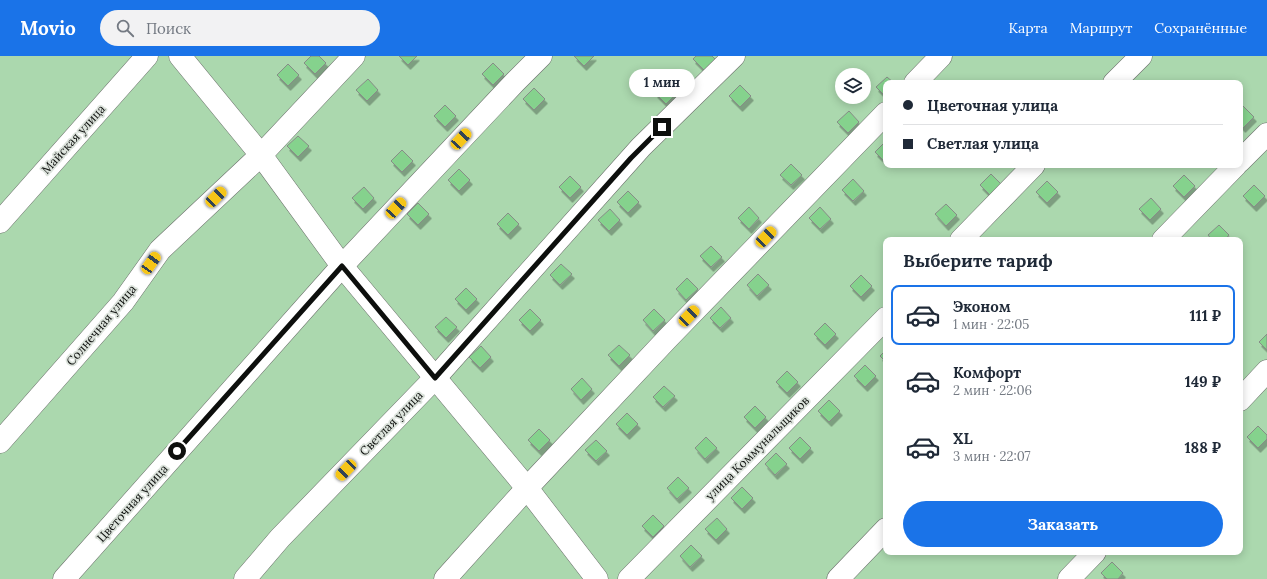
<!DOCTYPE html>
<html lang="ru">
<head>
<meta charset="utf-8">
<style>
  :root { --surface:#fff; --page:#f2f2f3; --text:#1f2937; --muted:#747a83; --line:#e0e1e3; --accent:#1a73e8 }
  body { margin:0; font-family:Lora,serif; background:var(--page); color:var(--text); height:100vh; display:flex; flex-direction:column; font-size:15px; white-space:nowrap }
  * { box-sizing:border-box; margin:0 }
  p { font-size:13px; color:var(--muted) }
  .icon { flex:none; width:22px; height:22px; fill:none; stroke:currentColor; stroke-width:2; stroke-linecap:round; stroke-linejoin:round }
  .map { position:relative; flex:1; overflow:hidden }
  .drawer { position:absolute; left:883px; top:181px; width:360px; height:318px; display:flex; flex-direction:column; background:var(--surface); border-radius:8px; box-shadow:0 2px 10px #0003 }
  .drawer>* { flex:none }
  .guide { position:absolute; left:883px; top:24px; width:360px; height:88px; border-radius:8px; box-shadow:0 2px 10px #0003; display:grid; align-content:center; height:88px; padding:0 20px; background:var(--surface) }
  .fabs { position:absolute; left:835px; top:12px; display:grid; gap:8px }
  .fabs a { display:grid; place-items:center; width:36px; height:36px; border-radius:50%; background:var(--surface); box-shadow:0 2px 10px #0003; font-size:20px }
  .end { position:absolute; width:18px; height:18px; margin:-9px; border:5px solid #0d0f0d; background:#fff; box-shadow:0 0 0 2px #fff }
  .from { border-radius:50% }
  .bubble { position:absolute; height:28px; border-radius:14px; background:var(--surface); box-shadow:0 2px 10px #0003; font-size:13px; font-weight:800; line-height:28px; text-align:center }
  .car { position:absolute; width:12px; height:24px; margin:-12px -6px; border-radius:5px; box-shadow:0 0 3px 1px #0007; background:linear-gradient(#f5c518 24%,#345 0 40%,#f5c518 0 76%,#345 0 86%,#f5c518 0) }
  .guide b { display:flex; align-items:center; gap:14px; height:38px; font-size:15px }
  .guide b+b { border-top:1px solid var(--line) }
  .guide i { width:10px; height:10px; background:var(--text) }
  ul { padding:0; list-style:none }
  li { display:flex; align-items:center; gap:12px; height:60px; margin:0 8px 6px; padding:0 12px; border:2px solid transparent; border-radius:8px }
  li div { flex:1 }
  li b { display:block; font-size:15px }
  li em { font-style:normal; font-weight:800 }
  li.current { border-color:var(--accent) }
  li>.icon { width:36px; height:36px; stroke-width:1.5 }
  h2 { padding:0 20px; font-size:18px; line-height:48px }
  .action { display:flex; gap:8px; margin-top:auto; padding:8px 20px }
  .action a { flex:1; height:46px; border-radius:24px; background:var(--accent); color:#fff; font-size:16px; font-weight:800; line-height:46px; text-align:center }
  header { display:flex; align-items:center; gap:24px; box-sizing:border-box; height:56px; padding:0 20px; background:var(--accent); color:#fff }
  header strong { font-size:19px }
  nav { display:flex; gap:22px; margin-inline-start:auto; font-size:14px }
  .search { width:280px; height:36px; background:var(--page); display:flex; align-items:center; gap:10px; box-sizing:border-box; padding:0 14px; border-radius:22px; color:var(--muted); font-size:15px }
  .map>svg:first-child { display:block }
  .green { fill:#abd8ae; fill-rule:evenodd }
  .building { fill:#85d28d; stroke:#878c87; filter:url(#shadow) }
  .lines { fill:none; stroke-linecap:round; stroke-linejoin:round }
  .minor-casing { stroke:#6b716b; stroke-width:23 }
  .minor { stroke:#fff; stroke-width:22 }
  .route { stroke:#0d0f0d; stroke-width:5 }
  .labels { text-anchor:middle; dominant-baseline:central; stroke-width:3.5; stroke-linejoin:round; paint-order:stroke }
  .street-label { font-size:12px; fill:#0d0f0d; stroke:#dce3dc }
</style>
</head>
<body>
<header>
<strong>Movio</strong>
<div class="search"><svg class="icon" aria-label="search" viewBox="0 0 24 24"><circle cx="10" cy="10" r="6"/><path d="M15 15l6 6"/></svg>Поиск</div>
<nav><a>Карта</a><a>Маршрут</a><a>Сохранённые</a></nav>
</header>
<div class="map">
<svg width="1267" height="523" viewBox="0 0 1267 523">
  <defs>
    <filter id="shadow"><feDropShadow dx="2.5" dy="4.5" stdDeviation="0" flood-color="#0004"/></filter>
  </defs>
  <rect width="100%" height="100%" fill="#dce3dc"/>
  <path class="green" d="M0,0h1267v523h-1267zM842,19h22v22h-22zM886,27h354v82h-354zM886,184h354v312h-354z"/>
  <g class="building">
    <polygon points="311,0 319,0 326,7 315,18 304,7"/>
    <polygon points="399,0 417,0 408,9"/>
    <polygon points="574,0 594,0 584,10"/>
    <polygon points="696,0 712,0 715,3 704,14 693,3"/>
    <polygon points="493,7 504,18 493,29 482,18"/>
    <polygon points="288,8 299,19 288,30 277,19"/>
    <polygon points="887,21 894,27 886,27 886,41 876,31"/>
    <polygon points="368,23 378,34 367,45 356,34"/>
    <polygon points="666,26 677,37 666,48 655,37"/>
    <polygon points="740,29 751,40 740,51 729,40"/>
    <polygon points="534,32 545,43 534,54 523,43"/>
    <polygon points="445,49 456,60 445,71 434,60"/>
    <polygon points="1243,50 1254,61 1243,72 1240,69 1240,53"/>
    <polygon points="849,55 859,66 848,77 837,66"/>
    <polygon points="298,80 309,90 298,101 287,90"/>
    <polygon points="886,85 886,107 875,96"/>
    <polygon points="402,94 413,105 402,116 391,105"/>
    <polygon points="791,108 802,119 791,129 780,119"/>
    <polygon points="459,113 470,124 459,135 448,124"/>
    <polygon points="991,118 1002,129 991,140 980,129"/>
    <polygon points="1184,119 1195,130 1184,141 1173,130"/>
    <polygon points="570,120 581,131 570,142 559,131"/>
    <polygon points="853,123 864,135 853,145 842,134"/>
    <polygon points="1047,125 1058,136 1047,147 1036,136"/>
    <polygon points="1254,129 1265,140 1254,151 1243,140"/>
    <polygon points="364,131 374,142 363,153 352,142"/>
    <polygon points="628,135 639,146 628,157 617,146"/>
    <polygon points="1151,142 1161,153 1150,164 1139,153"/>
    <polygon points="418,147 429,158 418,169 407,158"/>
    <polygon points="946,148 957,159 946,170 935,158"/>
    <polygon points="749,151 759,162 749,173 738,162"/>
    <polygon points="820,151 831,163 820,173 809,162"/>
    <polygon points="610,153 620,164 609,175 598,164"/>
    <polygon points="508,157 519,168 508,179 497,168"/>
    <polygon points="1219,169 1229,179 1225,184 1212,184 1208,179"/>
    <polygon points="711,190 722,201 711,211 700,200"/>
    <polygon points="561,208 572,218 560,229 550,219"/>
    <polygon points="758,218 769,229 757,240 747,229"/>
    <polygon points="861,219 872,230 861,241 850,230"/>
    <polygon points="687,222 698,233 686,244 676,233"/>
    <polygon points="466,232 477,243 466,254 455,243"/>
    <polygon points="721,251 731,262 720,272 710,262"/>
    <polygon points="530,253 541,264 530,275 519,264"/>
    <polygon points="654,253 665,264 653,275 643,264"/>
    <polygon points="446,261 457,271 446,282 435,271"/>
    <polygon points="825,267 836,278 825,289 814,278"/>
    <polygon points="1267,278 1267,294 1259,286"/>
    <polygon points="619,289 630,299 619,310 608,299"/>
    <polygon points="481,290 491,301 480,312 469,301"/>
    <polygon points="886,294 886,306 880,300"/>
    <polygon points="865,309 876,320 865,331 854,320"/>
    <polygon points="787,315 798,326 787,337 776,326"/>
    <polygon points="582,322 592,333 581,344 571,333"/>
    <polygon points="664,330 675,340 663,351 653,341"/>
    <polygon points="829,344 840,355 829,366 818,355"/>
    <polygon points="755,350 766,361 755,372 744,361"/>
    <polygon points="627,357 638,368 627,379 616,368"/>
    <polygon points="1258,370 1267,379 1267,383 1258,392 1247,381"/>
    <polygon points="539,373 550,384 539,395 528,384"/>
    <polygon points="706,381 717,392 705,403 695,392"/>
    <polygon points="800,381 811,392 800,403 789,392"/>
    <polygon points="596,384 607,395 596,405 585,394"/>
    <polygon points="776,397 787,408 775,419 765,408"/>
    <polygon points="678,421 689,432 677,443 667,432"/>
    <polygon points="742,431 753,442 742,453 731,442"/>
    <polygon points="653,459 664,470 653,481 642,470"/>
    <polygon points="717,462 727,473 716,484 705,473"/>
    <polygon points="691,489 702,500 690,511 680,500"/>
    <polygon points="1112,506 1123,517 1118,523 1107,523 1101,517"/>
  </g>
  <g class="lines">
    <defs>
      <g id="minor">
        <polyline points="180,0 261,99 342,210 527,432 597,523"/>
        <polyline points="915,27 941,0"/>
        <polyline points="1114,27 1141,0"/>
        <polyline points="1240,105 1267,78"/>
        <polyline points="0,166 147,0"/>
        <polyline points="961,184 1034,109"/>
        <polyline points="1163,184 1236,109"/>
        <polyline points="1240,344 1267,315"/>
        <polyline points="0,386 123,246 160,194 261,99 354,0"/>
        <polyline points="64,523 342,210 515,26 541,0"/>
        <polyline points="245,523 280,482 435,322 641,91 734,0"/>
        <polyline points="445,523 527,432 667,283 886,57"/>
        <polyline points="629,523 886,262"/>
        <polyline points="838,523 886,473"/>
        <polyline points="1069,523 1095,496"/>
      </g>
    </defs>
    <use href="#minor" class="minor-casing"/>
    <use href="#minor" class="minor"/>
  </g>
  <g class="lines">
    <polyline class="route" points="177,395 342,210 435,322 631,102 662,71"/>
  </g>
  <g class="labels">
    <g class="street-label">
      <text transform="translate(73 83) rotate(-48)">Майская улица</text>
      <text transform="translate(101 269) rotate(-50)">Солнечная улица</text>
      <text transform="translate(391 367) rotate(-46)">Светлая улица</text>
      <text transform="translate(757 392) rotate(-45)">улица Коммунальщиков</text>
      <text transform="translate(132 447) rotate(-48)">Цветочная улица</text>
    </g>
  </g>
</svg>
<div class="fabs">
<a><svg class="icon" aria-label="layers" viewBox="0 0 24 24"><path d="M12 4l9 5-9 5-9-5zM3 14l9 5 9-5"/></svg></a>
</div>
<i class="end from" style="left:177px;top:395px"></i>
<i class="end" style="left:662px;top:71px"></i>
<div class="bubble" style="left:629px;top:13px;width:66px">1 мин</div>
<i class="car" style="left:461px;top:83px;rotate:43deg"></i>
<i class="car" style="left:216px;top:141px;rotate:46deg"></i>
<i class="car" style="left:396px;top:152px;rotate:43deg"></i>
<i class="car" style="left:766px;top:181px;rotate:44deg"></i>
<i class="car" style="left:151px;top:207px;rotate:35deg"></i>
<i class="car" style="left:689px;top:260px;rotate:44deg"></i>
<i class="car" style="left:346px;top:414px;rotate:224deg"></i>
<div class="guide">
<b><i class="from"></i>Цветочная улица</b>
<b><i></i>Светлая улица</b>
</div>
<section class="drawer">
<h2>Выберите тариф</h2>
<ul>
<li class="current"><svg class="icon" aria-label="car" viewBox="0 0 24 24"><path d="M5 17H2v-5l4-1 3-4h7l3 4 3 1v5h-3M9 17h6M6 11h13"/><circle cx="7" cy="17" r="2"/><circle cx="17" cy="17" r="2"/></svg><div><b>Эконом</b><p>1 мин · 22:05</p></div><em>111 ₽</em></li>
<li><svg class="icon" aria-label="car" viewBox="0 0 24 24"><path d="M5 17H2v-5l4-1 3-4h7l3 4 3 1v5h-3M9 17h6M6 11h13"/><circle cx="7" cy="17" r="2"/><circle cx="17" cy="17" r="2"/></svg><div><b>Комфорт</b><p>2 мин · 22:06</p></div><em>149 ₽</em></li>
<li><svg class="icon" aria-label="car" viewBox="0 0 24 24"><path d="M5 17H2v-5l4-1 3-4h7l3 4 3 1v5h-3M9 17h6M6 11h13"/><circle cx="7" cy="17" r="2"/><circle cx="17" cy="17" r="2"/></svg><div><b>XL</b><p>3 мин · 22:07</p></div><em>188 ₽</em></li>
</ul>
<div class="action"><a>Заказать</a></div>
</section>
</div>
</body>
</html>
